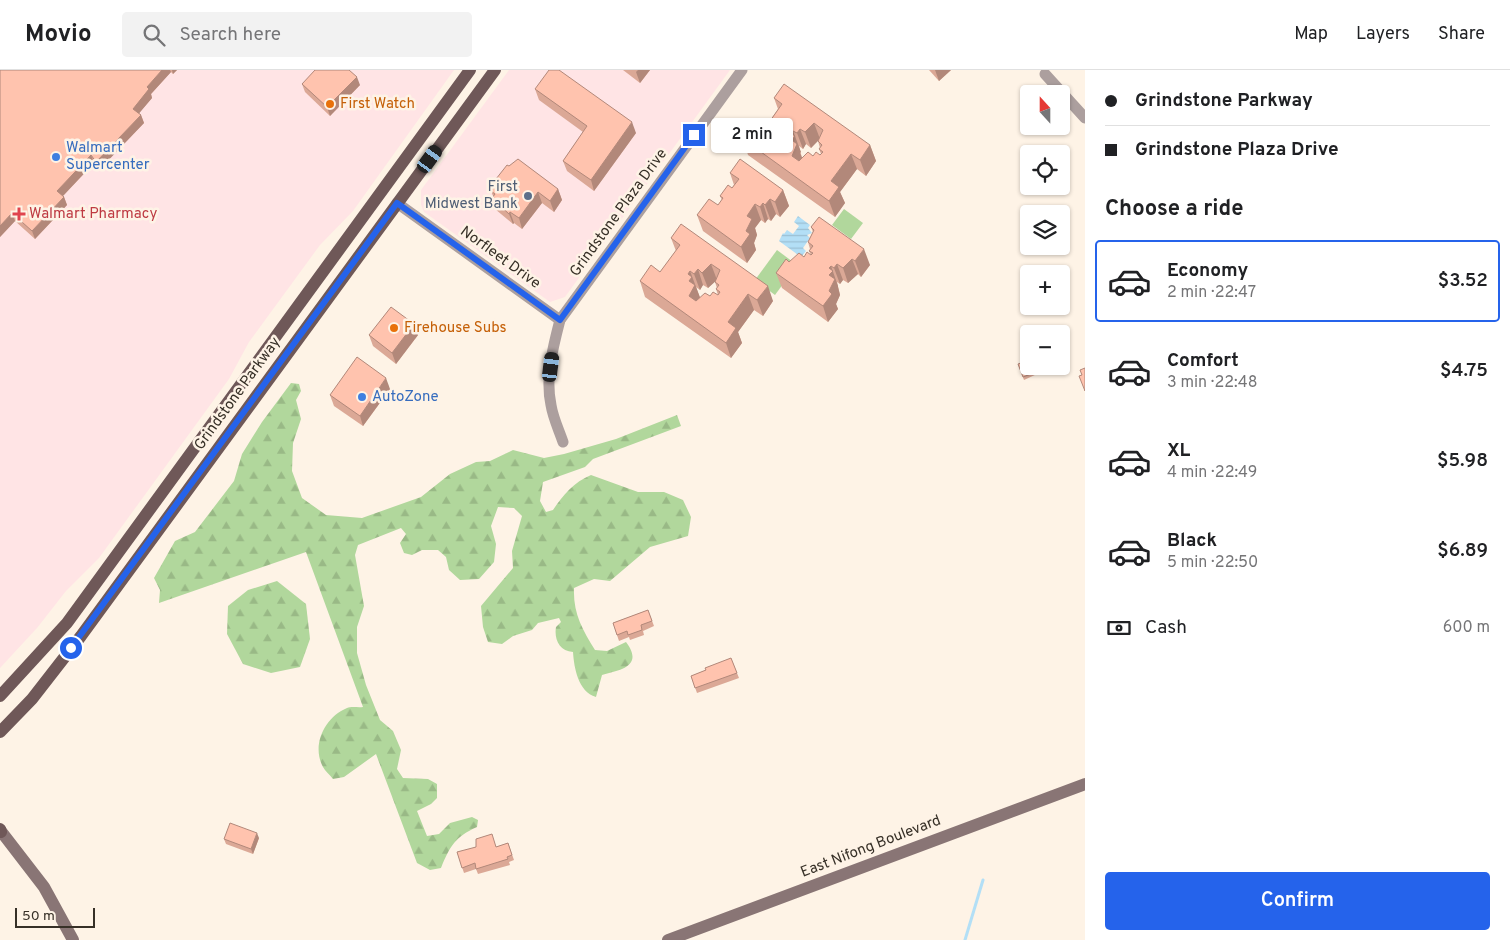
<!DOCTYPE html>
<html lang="en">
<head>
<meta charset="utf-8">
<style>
  :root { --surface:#fff; --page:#f2f2f2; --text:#202124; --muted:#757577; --line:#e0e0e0; --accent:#2563eb }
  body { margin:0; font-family:Overpass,sans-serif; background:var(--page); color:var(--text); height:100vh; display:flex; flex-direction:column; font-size:19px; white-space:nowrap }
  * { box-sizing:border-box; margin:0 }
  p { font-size:16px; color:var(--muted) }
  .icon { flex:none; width:28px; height:28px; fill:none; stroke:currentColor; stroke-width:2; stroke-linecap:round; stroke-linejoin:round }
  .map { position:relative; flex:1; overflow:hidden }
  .details { display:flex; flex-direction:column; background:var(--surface); width:425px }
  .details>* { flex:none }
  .top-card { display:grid; align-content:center; height:110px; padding:0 20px; background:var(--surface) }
  .needle { width:32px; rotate:339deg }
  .fabs { position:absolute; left:1020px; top:15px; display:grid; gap:10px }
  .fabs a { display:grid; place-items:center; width:50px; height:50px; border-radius:5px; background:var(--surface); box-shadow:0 1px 4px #0004; font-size:25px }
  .scale { position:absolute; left:15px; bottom:12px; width:80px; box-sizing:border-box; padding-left:5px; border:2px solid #373027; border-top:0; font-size:14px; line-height:18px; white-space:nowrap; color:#373027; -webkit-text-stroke:4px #fef3e6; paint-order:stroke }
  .end { position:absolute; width:22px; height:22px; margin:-11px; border:6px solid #2563eb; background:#fff; box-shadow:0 0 0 2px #fff }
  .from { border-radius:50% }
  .bubble { position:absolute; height:35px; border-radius:5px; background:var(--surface); box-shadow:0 1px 4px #0004; font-size:16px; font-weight:600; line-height:35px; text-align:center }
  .car { position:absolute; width:15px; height:30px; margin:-15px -8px; border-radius:6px; box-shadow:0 0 4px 1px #0007; background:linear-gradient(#222 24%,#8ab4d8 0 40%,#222 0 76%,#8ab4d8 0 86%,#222 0) }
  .top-card b { display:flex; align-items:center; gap:18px; height:48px; font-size:19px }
  .top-card b+b { border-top:1px solid var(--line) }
  .top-card i { width:12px; height:12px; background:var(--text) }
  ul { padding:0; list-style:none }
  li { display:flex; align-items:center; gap:15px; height:82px; margin:0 10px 8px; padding:0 10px; border:2px solid transparent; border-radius:5px }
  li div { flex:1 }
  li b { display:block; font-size:19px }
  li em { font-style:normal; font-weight:600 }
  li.active { border-color:var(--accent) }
  li>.icon { width:45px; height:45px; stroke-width:1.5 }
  h2 { padding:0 20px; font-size:22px; line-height:60px }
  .pay { display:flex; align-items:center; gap:12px; height:55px; padding:0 20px; font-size:19px }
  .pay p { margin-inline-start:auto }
  .cta { display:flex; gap:10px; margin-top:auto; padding:10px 20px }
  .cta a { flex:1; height:58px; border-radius:5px; background:var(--accent); color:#fff; font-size:20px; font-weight:600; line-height:58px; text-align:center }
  header { display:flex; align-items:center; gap:30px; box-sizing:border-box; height:70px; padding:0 25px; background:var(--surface); border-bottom:1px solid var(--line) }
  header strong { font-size:24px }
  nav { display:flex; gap:28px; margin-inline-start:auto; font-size:18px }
  .search { width:350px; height:45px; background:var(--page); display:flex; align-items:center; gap:12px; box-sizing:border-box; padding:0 18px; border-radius:5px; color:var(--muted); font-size:19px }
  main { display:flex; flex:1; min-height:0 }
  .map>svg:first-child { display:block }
  .commercial { fill:#ffe4e5 }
  .grass { fill:#b1d79c }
  .forest { fill:url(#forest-firs) }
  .water { fill:url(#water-rules) }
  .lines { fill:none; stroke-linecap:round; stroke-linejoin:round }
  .stream { stroke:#b3dff6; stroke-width:3 }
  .street { stroke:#ac9f9e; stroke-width:11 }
  .secondary { stroke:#897575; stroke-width:12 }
  .primary { stroke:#6f5858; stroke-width:12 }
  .wall { fill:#dba896; fill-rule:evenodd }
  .shaded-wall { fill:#b2887a }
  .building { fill:#ffc3ae; stroke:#b2887a; fill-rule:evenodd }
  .route { stroke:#2563eb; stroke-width:6 }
  .food-dot { fill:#e8710a; stroke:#fef3e6; stroke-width:2 }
  .shop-dot { fill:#3f7fe0; stroke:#fef3e6; stroke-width:2 }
  .service-dot { fill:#5c6f8a; stroke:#fef3e6; stroke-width:2 }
  .health-dot { fill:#e0444e; stroke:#fef3e6; stroke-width:2 }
  .labels { text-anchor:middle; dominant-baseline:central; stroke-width:5; stroke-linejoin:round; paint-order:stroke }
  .food-label { font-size:15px; fill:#c56008; stroke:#fef3e6; text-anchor:start }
  .shop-label { font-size:15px; fill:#366cbe; stroke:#fef3e6; text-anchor:start }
  .service-label { font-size:15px; fill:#4e5e75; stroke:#fef3e6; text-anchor:end }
  .street-label { font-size:15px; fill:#373027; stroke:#fef3e6 }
  .health-label { font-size:15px; fill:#be3a42; stroke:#fef3e6; text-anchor:start }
</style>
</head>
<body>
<header>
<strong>Movio</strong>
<div class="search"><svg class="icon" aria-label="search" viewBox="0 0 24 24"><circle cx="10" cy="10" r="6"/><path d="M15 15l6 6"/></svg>Search here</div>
<nav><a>Map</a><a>Layers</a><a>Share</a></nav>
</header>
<main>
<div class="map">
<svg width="1085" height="870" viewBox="0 0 1085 870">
  <defs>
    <pattern id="forest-firs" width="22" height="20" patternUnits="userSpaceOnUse" patternTransform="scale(1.25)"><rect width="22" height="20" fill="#b1d79c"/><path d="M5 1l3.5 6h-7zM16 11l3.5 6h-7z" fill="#99b986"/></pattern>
    <pattern id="water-rules" width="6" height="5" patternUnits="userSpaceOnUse" patternTransform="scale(1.25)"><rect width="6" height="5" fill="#b3dff6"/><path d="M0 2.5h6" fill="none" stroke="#9bc0d3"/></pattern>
  </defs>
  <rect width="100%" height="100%" fill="#fef3e6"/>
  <g class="commercial">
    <polygon points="0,0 454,0 353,141 320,175 249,272 229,309 99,488 66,521 37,558 0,598"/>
    <polygon points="509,0 730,0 565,227 550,232 424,142 421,135 421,120"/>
  </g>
  <g class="grass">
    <polygon points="844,139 863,153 851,169 832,155"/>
    <polygon points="777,180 797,195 775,225 755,210"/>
  </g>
  <g class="forest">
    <path d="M291,313l8,1 2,7 -5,9 5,19 -8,24 -1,28 10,27 24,17 36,3 59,-21 29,-23 26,-12 14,-1 23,-11 31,8 20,-4 52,-15 61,-24 4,11 -88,33 -8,8 -42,15 -3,19 6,11 7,-2c10,-15 21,-28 38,-35l47,17h26l19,8 8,17 -3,19 -38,11 -40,34 -16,-2 -20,9c-1,25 8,41 21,62l12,1 19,-9c18,24 -5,28 -24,33l-6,22c-18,-5 -22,-30 -23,-45 -14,-1 -19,-13 -17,-25l5,-5 -2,-4 -21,5 -6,7 -19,6 -11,8 -14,-2 -5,-15 -2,-21 32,-38 -1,-17 10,-35 -8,-8 -16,-1 -7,19 5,18 -2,18 -15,17 -19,1 -11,-10 -3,-13 -8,-7h-16l-10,5 -8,-2 -4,-10 6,-9 -5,-6 -43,17 -3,10 9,51 -7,21v26l9,32 14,35 13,11 8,19 -4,19 6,9 25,1 9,5v14l-6,6 -14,7 10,25 12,-2 11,-11 22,-6 6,3 -1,7c-22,10 -27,19 -36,41l-11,2 -13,-7 -41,-109 -32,23 -11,2c-3,-4 -8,-8 -10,-12 -12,-22 2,-50 24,-59 5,-2 11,0 16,-1l-57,-155 -147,51 1,-13 -6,-12 21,-37 20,-9 39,-51 8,-27 20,-32z"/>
    <polygon points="277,511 306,534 310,569 300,597 271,603 243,594 227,564 228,536 248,520"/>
  </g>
  <polygon class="water" points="798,146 810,155 808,158 812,163 807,165 810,168 803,178 806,181 801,187 779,171 783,163 784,164 787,160 793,164 799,156 794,152"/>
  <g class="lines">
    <polyline class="stream" points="965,870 983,810"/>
    <g class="street">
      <polyline points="1045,4 1085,48"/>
      <polyline points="397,133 560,250"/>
      <path d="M563,372c-4,-12 -10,-24 -12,-37 -6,-28 2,-58 9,-85l182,-250"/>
    </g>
    <g class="secondary">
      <polyline points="0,760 44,817 73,870"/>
      <polyline points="668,870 1085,714"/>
    </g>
    <g class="primary">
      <polyline points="0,626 67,553 470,0"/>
      <polyline points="0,662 32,629 81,566 495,0"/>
      <polyline points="0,759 1,762"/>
    </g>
  </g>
  <g class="wall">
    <polygon points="0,0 177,0 173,4 171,2 151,24 152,28 139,43 141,45 144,53 99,100 94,93 63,126 64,127 67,135 35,169 15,151 0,167"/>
    <polygon points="623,0 650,0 640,13"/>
    <polygon points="929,0 951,0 939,11"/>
    <polygon points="302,14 360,15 330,46 305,22"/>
    <polygon points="535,19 636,63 594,121 567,101 563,91 583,62 539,30"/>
    <path d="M774,28l96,47 6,16 -10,15 -9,-7 -17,23 5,11 -10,14 -87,-62 -5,-16 20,-8 15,-22zM818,70v1l2,7 -1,1 2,5 -1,1 -18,3 -3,-12 4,3 3,-5 5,4z"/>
    <polygon points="730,103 783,120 789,136 780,147 776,144 771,151 768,149 765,153 761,150 755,158 757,165 754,173 756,180 747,193 703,161 697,145 718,135 722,130 720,126 732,118 734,115"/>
    <polygon points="496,109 558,119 562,130 554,142 542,133 522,159 514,153 513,154 495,139 492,128 493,126 491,121 497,113"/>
    <polygon points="811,157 870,195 861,207 858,204 848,213 843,210 840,214 837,212 840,225 836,234 838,239 828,252 782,218 776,203 789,192 811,185 809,181 810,179 808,172 813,162"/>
    <path d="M671,168l102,63 -10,15 -9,-6 -16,22 4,11 -11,15 -86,-61 -5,-16 20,-9 16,-21zM715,211v1l2,6 -1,1 2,6 -18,3 -4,-11 4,3 3,-5 5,3z"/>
    <polygon points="414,254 418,265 396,294 373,276 369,265"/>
    <polygon points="1018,294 1034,296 1037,304 1024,310"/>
    <polygon points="390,319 363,356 334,336 330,325"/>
    <polygon points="648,540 654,556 643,561 644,565 630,570 629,567 619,571 613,553"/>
    <polygon points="731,588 739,608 697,623 691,606 706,600"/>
    <polygon points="259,768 253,784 226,774 224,769"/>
    <polygon points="508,773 514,790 509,792 510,795 478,804 476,799 464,803 457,782 496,777"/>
  </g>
  <g class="shaded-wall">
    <polygon points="162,0 170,0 171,2 151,24 152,28 136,47 133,39 147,17"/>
    <polygon points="172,0 177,0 173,4"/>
    <polygon points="638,0 650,0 640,13 636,2"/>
    <polygon points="935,0 951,0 939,11"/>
    <polygon points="357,7 360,15 330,46 327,37"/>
    <polygon points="141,45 144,53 99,100 96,92"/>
    <polygon points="632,52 636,63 594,121 591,110"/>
    <polygon points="814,53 820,69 811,78 805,62"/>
    <polygon points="800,59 806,74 803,79 797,63"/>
    <polygon points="793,61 801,82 800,83 803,90 797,101 792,86 792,70 791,63"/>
    <polygon points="870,75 876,91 866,106 860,90"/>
    <polygon points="851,84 857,99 840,122 845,133 835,147 829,131 831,111"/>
    <polygon points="91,85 94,93 60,129 57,121"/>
    <polygon points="558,119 562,130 554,142 550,131"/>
    <polygon points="783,120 789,136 780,147 775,132"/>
    <polygon points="538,122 542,133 522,159 519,148"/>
    <polygon points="64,127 67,135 35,169 32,161"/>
    <polygon points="770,129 776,144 771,151 765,135"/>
    <polygon points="763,133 768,149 765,153 760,137"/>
    <polygon points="755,134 761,150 755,158 757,165 754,173 756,180 747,193 741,177 746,161 747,146"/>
    <polygon points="510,142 514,153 513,154 509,144"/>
    <polygon points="12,143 15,151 0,167 0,156"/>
    <polygon points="864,179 870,195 861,207 855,191"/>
    <polygon points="852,189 858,204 848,213 843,198"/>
    <polygon points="711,194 717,210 708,218 702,203"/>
    <polygon points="837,194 843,210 840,214 834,198"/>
    <polygon points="831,196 838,216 838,217 840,225 836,234 838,239 828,252 823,236 829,221 829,198"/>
    <polygon points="698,199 703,215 700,220 694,204"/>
    <polygon points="690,201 701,230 695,242 689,226 689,211 688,204"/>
    <polygon points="768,216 773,231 763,246 757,230"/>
    <polygon points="748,224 754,240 738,262 742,273 731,288 726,273 728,252"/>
    <polygon points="414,254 418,265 396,294 392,283"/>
    <polygon points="386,308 390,319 363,356 360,346"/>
    <polygon points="257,763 259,768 253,784 251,779"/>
  </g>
  <g class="building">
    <polygon points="0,0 162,0 147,17 149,19 133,39 141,45 96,92 91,85 57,121 64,127 32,161 12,143 0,156"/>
    <polygon points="315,0 349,0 357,7 327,37 302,14"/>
    <polygon points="549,0 559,0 632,52 591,110 563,91 587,56 535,19"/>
    <path d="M784,14l86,61 -10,15 -9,-6 -20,27 8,6 -10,14 -86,-62 11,-15 9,7 19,-27 -8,-6zM814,53l9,7 -5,11 4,4 -3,4 4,3 -3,3 -4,-3 -3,4 -5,-4 -9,9 -7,-5 5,-12 -5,-4 3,-4 -4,-3 2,-2 4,2 3,-4 5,3z"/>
    <polygon points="518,89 558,119 550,131 538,122 519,148 510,142 509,144 492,128 495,124 491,121 498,111 496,109 507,95 509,96"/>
    <polygon points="740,89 783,120 775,132 770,129 765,135 763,133 760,137 755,134 747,146 752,149 746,161 750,164 741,177 697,145 709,129 718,135 723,128 720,126 728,115 732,118 739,109 730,103"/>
    <polygon points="819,147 864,179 855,191 852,189 843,198 837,194 834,198 831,196 829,198 833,201 829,205 835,209 829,221 832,224 823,236 776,203 786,189 789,192 799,183 804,187 807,182 811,185 813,183 809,181 813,176 808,172 814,160 811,157"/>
    <path d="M681,154l87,62 -11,14 -9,-6 -20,28 8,6 -10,15 -86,-62 11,-16 9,7 20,-27 -9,-7zM711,194l9,6 -5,12 4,3 -3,4 4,3 -2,3 -5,-3 -3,4 -5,-3 -9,8 -7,-5 6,-11 -6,-4 3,-4 -4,-3 2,-3 4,3 4,-5 4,4z"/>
    <polygon points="391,237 414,254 392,283 369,265"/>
    <polygon points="357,287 386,308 360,346 330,325"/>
    <polygon points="1029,290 1029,296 1034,296 1036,302 1023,307 1018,294"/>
    <polygon points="1085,298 1085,321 1079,306 1082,305 1080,300"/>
    <polygon points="648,540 652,551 641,555 642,560 628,565 627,561 617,565 613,553"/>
    <polygon points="731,588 737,603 695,618 691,606 706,600 705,598"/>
    <polygon points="230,753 257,763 251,779 224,769"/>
    <polygon points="492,764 496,777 508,773 512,785 507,787 508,789 476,799 475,793 462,798 457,782 476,777 476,769"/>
  </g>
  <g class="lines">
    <polyline class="route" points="71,578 397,133 560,250 694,65"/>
  </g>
  <g class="food-dot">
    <circle cx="330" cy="34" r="5"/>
    <circle cx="394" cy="258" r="5"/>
  </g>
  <g class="shop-dot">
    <circle cx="56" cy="87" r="5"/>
    <circle cx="362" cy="327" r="5"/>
  </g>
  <circle class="service-dot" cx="528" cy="126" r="5"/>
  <path class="health-dot" d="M16.5 136.5h5v5h5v5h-5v5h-5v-5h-5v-5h5z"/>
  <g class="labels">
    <g class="food-label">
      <text x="340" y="34">First Watch</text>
      <text x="404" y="258">Firehouse Subs</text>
    </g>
    <g class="shop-label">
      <text x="66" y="78">Walmart<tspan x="66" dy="17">Supercenter</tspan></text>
      <text x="372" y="327">AutoZone</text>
    </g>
    <g class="service-label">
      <text x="518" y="117">First<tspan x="518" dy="17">Midwest Bank</tspan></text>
    </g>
    <g class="street-label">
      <text transform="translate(619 143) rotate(-54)">Grindstone Plaza Drive</text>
      <text transform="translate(500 188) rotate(36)">Norfleet Drive</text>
      <text transform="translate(238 324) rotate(-54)">Grindstone Parkway</text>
      <text transform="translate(871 777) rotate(-21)">East Nifong Boulevard</text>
    </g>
    <g class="health-label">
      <text x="29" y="144">Walmart Pharmacy</text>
    </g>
  </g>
</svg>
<div class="fabs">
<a><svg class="needle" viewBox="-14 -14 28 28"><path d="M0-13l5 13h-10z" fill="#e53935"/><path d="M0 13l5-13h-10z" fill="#757577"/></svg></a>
<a><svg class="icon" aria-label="locate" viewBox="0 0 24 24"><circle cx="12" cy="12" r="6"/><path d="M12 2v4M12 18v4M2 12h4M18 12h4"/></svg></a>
<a><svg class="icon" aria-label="layers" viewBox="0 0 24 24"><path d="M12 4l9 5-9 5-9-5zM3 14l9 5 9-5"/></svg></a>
<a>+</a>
<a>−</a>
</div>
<div class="scale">50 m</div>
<i class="end from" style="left:71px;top:578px"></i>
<i class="end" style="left:694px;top:65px"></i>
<div class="bubble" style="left:711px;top:48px;width:82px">2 min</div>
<i class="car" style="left:430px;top:89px;rotate:36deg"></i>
<i class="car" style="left:551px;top:297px;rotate:7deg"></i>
</div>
<section class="details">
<div class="top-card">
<b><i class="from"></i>Grindstone Parkway</b>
<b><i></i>Grindstone Plaza Drive</b>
</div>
<h2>Choose a ride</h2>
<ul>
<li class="active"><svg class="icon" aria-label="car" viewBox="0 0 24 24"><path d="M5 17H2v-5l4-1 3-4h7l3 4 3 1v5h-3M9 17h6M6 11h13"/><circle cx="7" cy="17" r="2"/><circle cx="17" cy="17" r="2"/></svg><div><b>Economy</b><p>2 min · 22:47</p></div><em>$3.52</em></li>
<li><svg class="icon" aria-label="car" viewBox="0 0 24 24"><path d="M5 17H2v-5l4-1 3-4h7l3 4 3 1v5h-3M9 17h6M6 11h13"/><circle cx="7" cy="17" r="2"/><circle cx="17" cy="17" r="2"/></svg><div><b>Comfort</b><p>3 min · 22:48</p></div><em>$4.75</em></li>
<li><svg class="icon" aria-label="car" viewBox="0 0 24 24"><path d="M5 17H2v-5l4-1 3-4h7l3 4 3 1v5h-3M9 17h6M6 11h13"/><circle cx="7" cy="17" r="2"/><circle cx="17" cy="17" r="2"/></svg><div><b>XL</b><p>4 min · 22:49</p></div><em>$5.98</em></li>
<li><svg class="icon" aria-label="car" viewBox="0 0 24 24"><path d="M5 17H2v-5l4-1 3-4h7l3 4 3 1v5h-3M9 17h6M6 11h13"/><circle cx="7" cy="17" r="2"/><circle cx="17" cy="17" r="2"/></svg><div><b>Black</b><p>5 min · 22:50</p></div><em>$6.89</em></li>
</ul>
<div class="pay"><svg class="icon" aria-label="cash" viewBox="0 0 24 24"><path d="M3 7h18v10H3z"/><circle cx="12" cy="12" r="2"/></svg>Cash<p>600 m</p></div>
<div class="cta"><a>Confirm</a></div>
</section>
</main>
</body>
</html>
